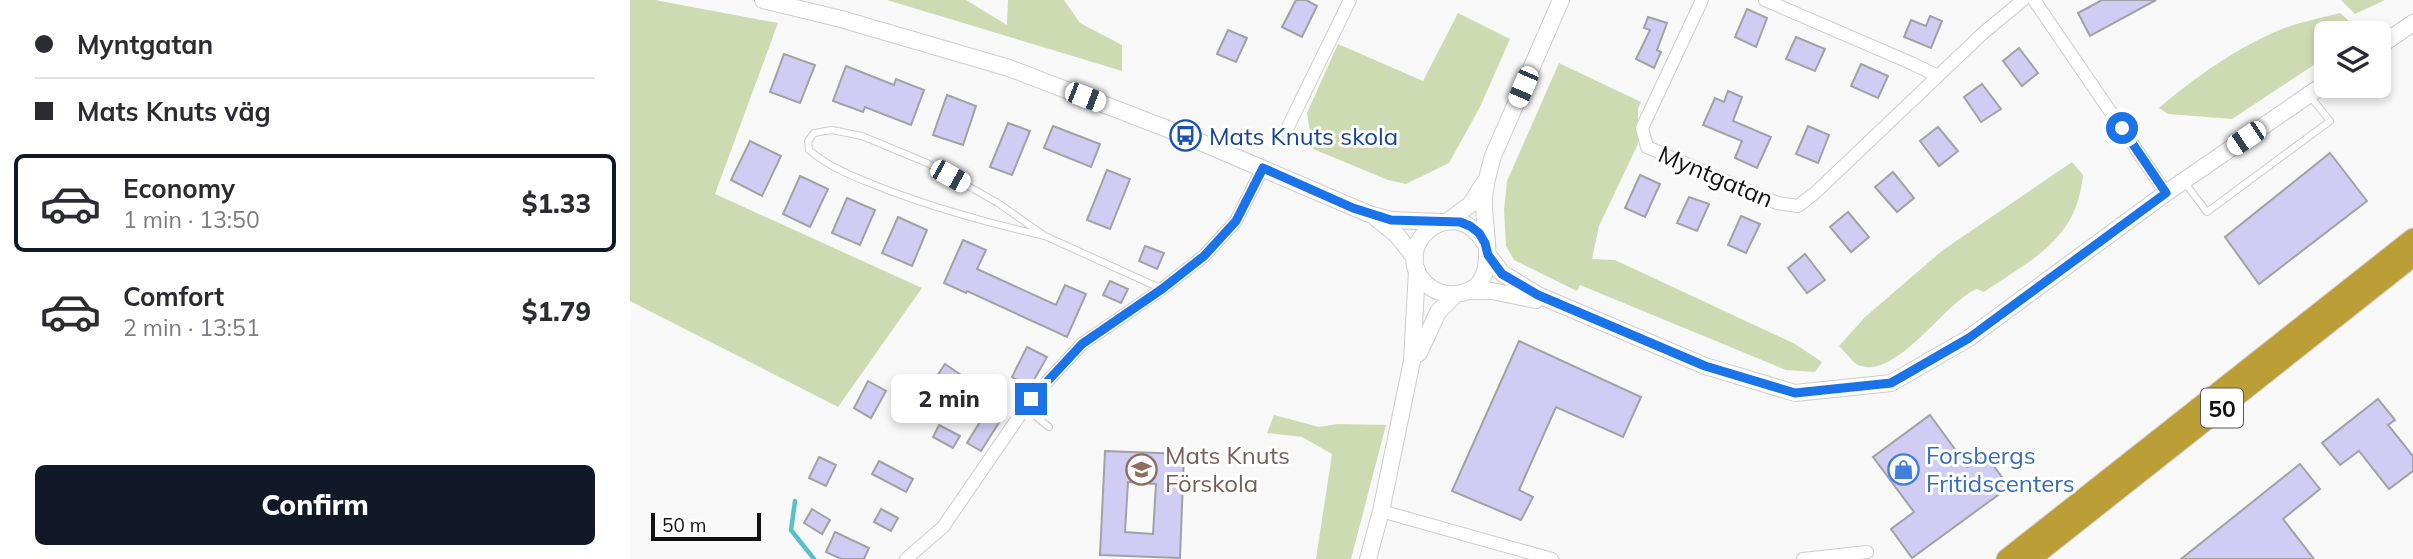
<!DOCTYPE html>
<html lang="en">
<head>
<meta charset="utf-8">
<style>
  :root { --surface:#fff; --page:#f2f2f3; --text:#2b2b33; --muted:#7c7c81; --line:#e1e1e2; --accent:#111827 }
  body { margin:0; font-family:Mulish,sans-serif; background:var(--page); color:var(--text); height:100vh; display:flex; flex-direction:column; font-size:26px; white-space:nowrap }
  * { box-sizing:border-box; margin:0 }
  p { font-size:23px; color:var(--muted) }
  .icon { flex:none; width:38px; height:38px; fill:none; stroke:currentColor; stroke-width:2; stroke-linecap:round; stroke-linejoin:round }
  .map { position:relative; flex:1; overflow:hidden }
  .details { display:flex; flex-direction:column; background:var(--surface); width:630px }
  .details>* { flex:none }
  .guide { display:grid; align-content:center; height:154px; padding:0 35px; background:var(--surface) }
  .fabs { position:absolute; left:1684px; top:21px; display:grid; gap:14px }
  .fabs a { display:grid; place-items:center; width:77px; height:77px; border-radius:10px; background:var(--surface); box-shadow:0 4px 10px #0003; font-size:35px }
  .scale { position:absolute; left:21px; bottom:18px; width:110px; box-sizing:border-box; padding-left:7px; border:4px solid #111; border-top:0; font-size:19px; line-height:24px; white-space:nowrap; color:#111; -webkit-text-stroke:5px #fff; paint-order:stroke }
  .end { position:absolute; width:32px; height:32px; margin:-16px; border:9px solid #1a73e8; background:#fff; box-shadow:0 0 0 4px #fff }
  .from { border-radius:50% }
  .bubble { position:absolute; height:49px; border-radius:10px; background:var(--surface); box-shadow:0 4px 10px #0003; font-size:23px; font-weight:800; line-height:49px; text-align:center }
  .car { position:absolute; width:21px; height:42px; margin:-21px -10px; border-radius:9px; box-shadow:0 0 5px 2px #0007; background:linear-gradient(#fff 24%,#345 0 40%,#fff 0 76%,#345 0 86%,#fff 0) }
  .guide b { display:flex; align-items:center; gap:24px; height:66px; font-size:26px }
  .guide b+b { border-top:2px solid var(--line) }
  .guide i { width:18px; height:18px; background:var(--text) }
  ul { padding:0; list-style:none }
  li { display:flex; align-items:center; gap:21px; height:98px; margin:0 14px 10px; padding:0 21px; border:4px solid transparent; border-radius:10px }
  li div { flex:1 }
  li b { display:block; font-size:26px }
  li em { font-style:normal; font-weight:800 }
  li.active { border-color:var(--accent) }
  li>.icon { width:63px; height:63px; stroke-width:1.5 }
  .button { display:flex; gap:14px; margin-top:auto; padding:14px 35px }
  .button a { flex:1; height:80px; border-radius:10px; background:var(--accent); color:#fff; font-size:28px; font-weight:800; line-height:80px; text-align:center }
  main { display:flex; flex:1; min-height:0 }
  .map>svg:first-child { display:block }
  .green { fill:#cedbb2 }
  .lines { fill:none; stroke-linecap:round; stroke-linejoin:round }
  .stream { stroke:#5bbecb; stroke-width:4.5 }
  .building { fill:#d0ccf4; stroke:#a2a2a4; stroke-width:2; fill-rule:evenodd }
  .service-casing { stroke:#cdcdce; stroke-width:8 }
  .minor-casing { stroke:#cdcdce; stroke-width:14 }
  .tertiary-casing { stroke:#cdcdce; stroke-width:18 }
  .trunk-casing { stroke:#d4d4d4; stroke-width:21 }
  .service { stroke:#fff; stroke-width:6 }
  .minor { stroke:#fff; stroke-width:12 }
  .tertiary { stroke:#fff; stroke-width:16 }
  .trunk { stroke:#bc9e36; stroke-width:19 }
  .route { stroke:#1a73e8; stroke-width:9 }
  .labels { text-anchor:middle; dominant-baseline:central; stroke-width:6; stroke-linejoin:round; paint-order:stroke }
  .shield { fill:#fff; stroke:#585858; stroke-width:2 }
  .shield-label { font-size:23px; font-weight:bold; fill:#111 }
  .transit-label { font-size:24px; fill:#164399; stroke:#fff; text-anchor:start }
  .street-label { font-size:24px; fill:#111; stroke:#fff }
  .education-label { font-size:24px; fill:#785e54; stroke:#fff; text-anchor:start }
  .shop-label { font-size:24px; fill:#366cbe; stroke:#fff; text-anchor:start }
</style>
</head>
<body>
<main>
<section class="details">
<div class="guide">
<b><i class="from"></i>Myntgatan</b>
<b><i></i>Mats Knuts väg</b>
</div>
<ul>
<li class="active"><svg class="icon" aria-label="car" viewBox="0 0 24 24"><path d="M5 17H2v-5l4-1 3-4h7l3 4 3 1v5h-3M9 17h6M6 11h13"/><circle cx="7" cy="17" r="2"/><circle cx="17" cy="17" r="2"/></svg><div><b>Economy</b><p>1 min · 13:50</p></div><em>$1.33</em></li>
<li><svg class="icon" aria-label="car" viewBox="0 0 24 24"><path d="M5 17H2v-5l4-1 3-4h7l3 4 3 1v5h-3M9 17h6M6 11h13"/><circle cx="7" cy="17" r="2"/><circle cx="17" cy="17" r="2"/></svg><div><b>Comfort</b><p>2 min · 13:51</p></div><em>$1.79</em></li>
</ul>
<div class="button"><a>Confirm</a></div>
</section>
<div class="map">
<svg width="1783" height="559" viewBox="0 0 1783 559">
  <rect width="100%" height="100%" fill="#f8f8f9"/>
  <g class="green">
    <polygon points="0,0 25,0 148,23 85,194 292,288 208,407 0,301"/>
    <polygon points="257,0 336,0 377,25 378,0 434,0 450,23 492,45 492,71"/>
    <polygon points="1711,0 1755,0 1725,14"/>
    <polygon points="828,13 880,39 850,107 819,163 776,184 758,180 683,149 677,113 708,44 793,81"/>
    <path d="M1710,13l8,7 -7,13h-15v24l-94,62 -64,-5 -9,-6c36,-31 79,-61 123,-79 18,-7 39,-11 58,-16z"/>
    <polygon points="929,63 1011,102 1008,109 1008,144 969,226 962,259 985,260 1165,344 1192,362 1185,372 1156,370 950,285 947,291 884,260 876,246 874,210 877,181"/>
    <path d="M1442,162l11,13c-6,65 -50,83 -99,117l-7,-3c-33,13 -80,92 -119,76 -6,-3 -13,-14 -19,-19l26,-29 78,-67z"/>
    <polygon points="644,415 689,427 708,424 756,425 721,559 686,559 702,454 672,437 637,433"/>
  </g>
  <g class="lines">
    <polyline class="stream" points="165,501 161,530 184,559"/>
  </g>
  <g class="building">
    <polygon points="666,0 676,0 687,6 672,37 652,27"/>
    <polygon points="1472,0 1526,0 1460,36 1448,13"/>
    <polygon points="1117,9 1137,18 1126,47 1105,37"/>
    <polygon points="1300,16 1312,21 1301,48 1274,37 1281,20 1296,26"/>
    <polygon points="1018,17 1037,23 1027,50 1031,52 1024,68 1006,59 1020,30 1014,28"/>
    <polygon points="598,30 617,38 606,62 587,54"/>
    <polygon points="1166,37 1195,49 1185,71 1156,59"/>
    <polygon points="1389,48 1408,73 1392,86 1373,61"/>
    <polygon points="154,54 185,65 170,103 140,92"/>
    <polygon points="1231,64 1258,76 1248,98 1221,86"/>
    <polygon points="216,66 264,85 266,79 294,90 281,125 235,107 233,112 203,101"/>
    <polygon points="1352,84 1371,109 1351,122 1334,97"/>
    <polygon points="1098,91 1112,97 1103,121 1141,137 1127,168 1105,158 1112,141 1073,125 1085,98 1094,102"/>
    <polygon points="317,95 346,106 333,145 303,135"/>
    <polygon points="378,123 400,131 382,175 360,167"/>
    <polygon points="423,126 470,144 461,167 414,148"/>
    <polygon points="1178,126 1199,135 1188,163 1166,154"/>
    <polygon points="1308,127 1328,151 1309,166 1290,141"/>
    <polygon points="120,141 151,156 132,196 101,180"/>
    <polygon points="1700,153 1737,201 1629,284 1595,237"/>
    <polygon points="477,170 500,179 480,229 457,220"/>
    <polygon points="1263,172 1284,198 1267,212 1245,187"/>
    <polygon points="1010,175 1030,184 1015,217 995,208"/>
    <polygon points="170,176 198,189 180,227 153,214"/>
    <polygon points="1059,197 1079,204 1067,231 1047,223"/>
    <polygon points="217,198 245,210 230,245 202,233"/>
    <polygon points="1218,212 1239,237 1221,252 1200,227"/>
    <polygon points="1111,216 1130,224 1116,253 1098,245"/>
    <polygon points="268,217 297,230 282,266 252,253"/>
    <polygon points="333,240 356,250 347,269 426,305 435,285 456,294 437,337 337,291 336,293 314,283"/>
    <polygon points="515,246 534,253 527,269 509,261"/>
    <polygon points="1175,254 1195,280 1177,293 1158,268"/>
    <polygon points="480,281 498,289 491,303 473,295"/>
    <polygon points="889,341 1011,397 993,437 926,407 889,490 903,497 891,520 822,491"/>
    <polygon points="397,347 417,357 400,387 382,377"/>
    <polygon points="315,364 331,375 323,387 307,376"/>
    <polygon points="238,381 256,391 241,418 224,408"/>
    <polygon points="1748,399 1765,420 1758,425 1783,456 1783,471 1759,489 1729,451 1710,465 1692,443"/>
    <polygon points="356,412 370,421 351,451 337,443"/>
    <polygon points="1300,415 1338,467 1356,455 1379,487 1282,558 1261,529 1284,512 1243,457"/>
    <polygon points="309,425 330,436 323,448 303,437"/>
    <path d="M475,451l79,3 -4,104 -80,-3zM498,482l28,2 -3,50 -28,-2z"/>
    <polygon points="189,457 206,465 196,486 179,478"/>
    <polygon points="249,461 283,479 276,492 242,474"/>
    <polygon points="1670,464 1690,489 1653,519 1684,559 1551,559"/>
    <polygon points="182,509 200,520 192,534 174,523"/>
    <polygon points="251,509 268,518 261,531 244,522"/>
    <polygon points="205,532 239,548 234,559 211,559 196,552"/>
  </g>
  <g class="lines">
    <defs>
      <g id="service">
        <polyline points="1555,183 1577,212 1700,121 1679,95"/>
        <path d="M415,236c-53,-12 -104,-26 -155,-45 -28,-11 -59,-22 -81,-41l-1,-9 6,-8 18,-3 30,6 65,27 71,40 47,33 117,53"/>
        <polyline points="395,408 419,427"/>
      </g>
      <g id="minor">
        <polyline points="1072,0 1012,128 1017,147 1147,203 1168,206 1186,192 1308,76"/>
        <polyline points="1135,0 1281,63 1308,76 1352,34 1393,0"/>
        <polyline points="1404,0 1536,193"/>
        <polyline points="656,131 720,0"/>
        <polyline points="751,511 922,559"/>
        <polyline points="276,559 313,527 401,399 452,344 532,289 574,256 606,221 633,168"/>
        <polyline points="1173,559 1237,552"/>
      </g>
      <g id="tertiary">
        <polyline points="133,0 211,19 379,68 556,136 739,214 761,220 811,222"/>
        <polyline points="1748,47 1783,23"/>
        <polyline points="747,219 767,235 785,258"/>
        <polyline points="818,221 841,204 854,183"/>
        <path d="M855,243c-33,-54 -97,5 -59,41 8,7 19,11 30,10 48,-5 26,-64 28,-96 1,-14 5,-28 9,-42l68,-156"/>
        <polyline points="858,255 872,273 908,295 1075,366 1165,393 1261,383 1339,338 1536,193 1696,83"/>
        <polyline points="838,291 862,291 906,300"/>
        <polyline points="789,353 808,312 826,294"/>
        <polyline points="738,559 751,511 782,361 787,270"/>
      </g>
      <g id="trunk">
        <polyline points="1376,559 1783,238"/>
        <polyline points="1401,559 1783,257"/>
      </g>
    </defs>
    <use href="#service" class="service-casing"/>
    <use href="#minor" class="minor-casing"/>
    <use href="#tertiary" class="tertiary-casing"/>
    <use href="#trunk" class="trunk-casing"/>
    <use href="#service" class="service"/>
    <use href="#minor" class="minor"/>
    <use href="#tertiary" class="tertiary"/>
    <use href="#trunk" class="trunk"/>
  </g>
  <g class="lines">
    <polyline class="route" points="401,399 452,344 532,289 574,256 606,221 633,168 723,208 761,220 830,222 840,226 849,233 855,243 858,255 872,274 908,295 1075,366 1165,393 1261,383 1339,338 1536,193 1492,128"/>
  </g>
  <defs>
    <symbol id="bus-ring" viewBox="-11 -11 22 22"><circle r="9.5" fill="#fff" stroke="#1a4fb4" stroke-width="1.5"/><path d="M-5-6H5V4H4V6H2V4H-2V6H-4V4H-5ZM-3.5-4V0h7V-4ZM-3.5 1.2v1.5H-2V1.2ZM2 1.2v1.5H3.5V1.2Z" fill="#1a4fb4"/></symbol>
    <symbol id="school-ring" viewBox="-11 -11 22 22"><circle r="9.5" fill="#fff" stroke="#8d6e63" stroke-width="1.5"/><path d="M0-5L7-2L0 1L-7-2ZM-4 1L0 2.5L4 1V4Q0 6-4 4Z" fill="#8d6e63"/></symbol>
    <symbol id="shop-ring" viewBox="-11 -11 22 22"><circle r="9.5" fill="#fff" stroke="#3f7fe0" stroke-width="1.5"/><path d="M-5-2.5h2.3a2.7 3.5 0 0 1 5.4 0H5L5.5 6h-11ZM-1.5-2.5h3a1.5 2.3 0 0 0-3 0Z" fill="#3f7fe0"/></symbol>
  </defs>
  <g fill-rule="evenodd">
    <use href="#bus-ring" x="538" y="118" width="35" height="35"/>
    <use href="#school-ring" x="494" y="452" width="35" height="35"/>
    <use href="#shop-ring" x="1256" y="452" width="35" height="35"/>
  </g>
  <g class="labels">
    <rect class="shield" x="1571" y="388.5" width="42" height="39" rx="5"/>
    <g class="shield-label">
      <text x="1592" y="408">50</text>
    </g>
    <g class="transit-label">
      <text x="579" y="136">Mats Knuts skola</text>
    </g>
    <g class="street-label">
      <text transform="translate(1086 176) rotate(23)">Myntgatan</text>
    </g>
    <g class="education-label">
      <text x="535" y="455">Mats Knuts<tspan x="535" dy="28">Förskola</tspan></text>
    </g>
    <g class="shop-label">
      <text x="1296" y="455">Forsbergs<tspan x="1296" dy="28">Fritidscenters</tspan></text>
    </g>
  </g>
</svg>
<div class="fabs">
<a><svg class="icon" aria-label="layers" viewBox="0 0 24 24"><path d="M12 4l9 5-9 5-9-5zM3 14l9 5 9-5"/></svg></a>
</div>
<div class="scale">50 m</div>
<i class="end from" style="left:1492px;top:128px"></i>
<i class="end" style="left:401px;top:399px"></i>
<div class="bubble" style="left:261px;top:374px;width:116px">2 min</div>
<i class="car" style="left:893px;top:87px;rotate:203deg"></i>
<i class="car" style="left:455px;top:97px;rotate:111deg"></i>
<i class="car" style="left:1616px;top:138px;rotate:236deg"></i>
<i class="car" style="left:320px;top:176px;rotate:119deg"></i>
</div>
</main>
</body>
</html>
